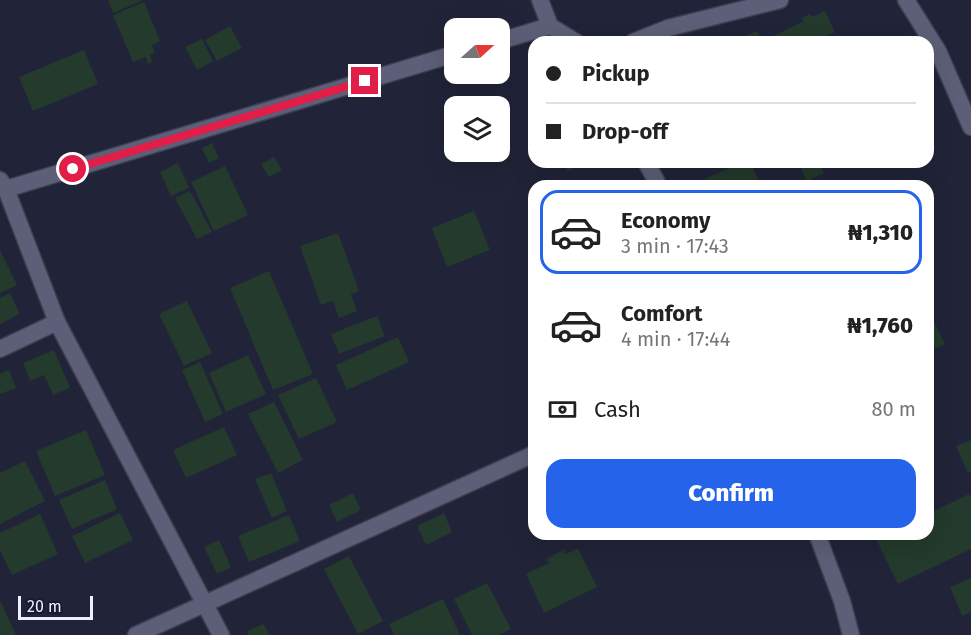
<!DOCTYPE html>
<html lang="en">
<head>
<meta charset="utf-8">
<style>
  :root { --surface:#fff; --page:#f6f6f6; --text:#222; --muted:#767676; --line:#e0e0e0; --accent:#2563eb }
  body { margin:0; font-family:"Fira Sans",sans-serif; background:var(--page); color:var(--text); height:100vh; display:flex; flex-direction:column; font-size:22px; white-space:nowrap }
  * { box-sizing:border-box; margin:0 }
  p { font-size:20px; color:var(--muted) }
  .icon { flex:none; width:33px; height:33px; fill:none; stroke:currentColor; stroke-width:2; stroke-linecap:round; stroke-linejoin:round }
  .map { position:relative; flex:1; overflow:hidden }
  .panel { position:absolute; left:528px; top:180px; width:406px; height:360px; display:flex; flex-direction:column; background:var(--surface); border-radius:18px; box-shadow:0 6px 24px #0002 }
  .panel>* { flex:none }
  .guide { position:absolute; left:528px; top:36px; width:406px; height:132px; border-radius:18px; box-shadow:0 6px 24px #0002; display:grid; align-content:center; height:132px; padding:0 18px; background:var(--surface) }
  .needle { width:39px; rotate:69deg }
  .controls { position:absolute; left:444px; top:18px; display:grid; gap:12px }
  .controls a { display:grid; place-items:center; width:66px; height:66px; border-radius:12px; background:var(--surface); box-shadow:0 6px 24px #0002; font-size:30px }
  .scale { position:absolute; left:18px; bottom:15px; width:75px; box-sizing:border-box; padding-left:6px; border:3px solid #eef0ff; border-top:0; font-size:16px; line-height:21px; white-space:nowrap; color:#eef0ff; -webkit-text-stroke:4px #181a2e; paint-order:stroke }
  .end { position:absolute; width:27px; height:27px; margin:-14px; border:8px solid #e11d48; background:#fff; box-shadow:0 0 0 3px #fff }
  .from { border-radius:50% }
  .guide b { display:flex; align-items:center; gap:21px; height:57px; font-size:22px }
  .guide b+b { border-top:2px solid var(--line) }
  .guide i { width:15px; height:15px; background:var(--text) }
  ul { padding:10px 0 0; list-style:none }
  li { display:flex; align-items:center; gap:18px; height:84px; margin:0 12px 9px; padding:0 6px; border:3px solid transparent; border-radius:18px }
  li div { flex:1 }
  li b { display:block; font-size:22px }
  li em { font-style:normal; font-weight:800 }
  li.selected { border-color:var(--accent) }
  li>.icon { width:54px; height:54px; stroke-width:1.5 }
  .pay { display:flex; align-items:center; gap:15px; height:66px; padding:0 18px; font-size:22px }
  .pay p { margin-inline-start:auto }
  .primary-button { display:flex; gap:12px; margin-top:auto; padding:12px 18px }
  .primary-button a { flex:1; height:69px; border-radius:18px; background:var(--accent); color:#fff; font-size:24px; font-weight:800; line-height:69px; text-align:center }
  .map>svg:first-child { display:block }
  .building { fill:#233a2c }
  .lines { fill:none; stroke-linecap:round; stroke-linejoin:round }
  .minor-casing { stroke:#3d3e50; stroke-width:19 }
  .minor { stroke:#5c5f77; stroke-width:16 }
  .route { stroke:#e11d48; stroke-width:8 }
</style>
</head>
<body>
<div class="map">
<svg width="971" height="635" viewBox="0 0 971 635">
  <rect width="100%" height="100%" fill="#212338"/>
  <g class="building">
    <polygon points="108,0 143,0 113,13"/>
    <polygon points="144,2 160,41 152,45 155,52 150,55 152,62 148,64 146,57 133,62 113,15"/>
    <polygon points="825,11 835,32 814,42 775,42 773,36 804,21 802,18 810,14 812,17"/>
    <polygon points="230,26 242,48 217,61 205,40"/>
    <polygon points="757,31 762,42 731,42"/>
    <polygon points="202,39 213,61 197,70 185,47"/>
    <polygon points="84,50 98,84 33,111 19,77"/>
    <polygon points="212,143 219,158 209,163 202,148"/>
    <polygon points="274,157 282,170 269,177 261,164"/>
    <polygon points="563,162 586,162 568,171"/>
    <polygon points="742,162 750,162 761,186 705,186 703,180"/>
    <polygon points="798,162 819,162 824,173 807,181"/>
    <polygon points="178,163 189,188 171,196 160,172"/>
    <polygon points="225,166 248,215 214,231 191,182"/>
    <polygon points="190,191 212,232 197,239 175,198"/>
    <polygon points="474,211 490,250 447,267 432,228"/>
    <polygon points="338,233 359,291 351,294 357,311 339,318 333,301 321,305 300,246"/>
    <polygon points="0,250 17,285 0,293"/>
    <polygon points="269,271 313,374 273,390 230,288"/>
    <polygon points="10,293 20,314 0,324 0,298"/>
    <polygon points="187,301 212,353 184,366 159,314"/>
    <polygon points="928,309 945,344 928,352"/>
    <polygon points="377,316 385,336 339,354 331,334"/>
    <polygon points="398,337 409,362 347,390 336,365"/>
    <polygon points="54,350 70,388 53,395 44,375 30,381 23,363"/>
    <polygon points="248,355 266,394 226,412 209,373"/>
    <polygon points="200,362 223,414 205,422 182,370"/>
    <polygon points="9,370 16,388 0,394 0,374"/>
    <polygon points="316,378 337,422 299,439 278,395"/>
    <polygon points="274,402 303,460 278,473 248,414"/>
    <polygon points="224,427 237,455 186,478 173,450"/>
    <polygon points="86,430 105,475 55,496 36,451"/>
    <polygon points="971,440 971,471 968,473 956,446"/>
    <polygon points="25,461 45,501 0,524 0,473"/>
    <polygon points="271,473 287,511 272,518 255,479"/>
    <polygon points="105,480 117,509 72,529 59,500"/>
    <polygon points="353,493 361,510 337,522 329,505"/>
    <polygon points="969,494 971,498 971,549 898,584 876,539 887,534 928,534 928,514"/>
    <polygon points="120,513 133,540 85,563 72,536"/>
    <polygon points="444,513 452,532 426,545 417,526"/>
    <polygon points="40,514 58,554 12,575 0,550 0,533"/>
    <polygon points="289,515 300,541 249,562 238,536"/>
    <polygon points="219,540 231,567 217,574 204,547"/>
    <polygon points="578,548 597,587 544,613 526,574 549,563 547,558 564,550 566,554"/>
    <polygon points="349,556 383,621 358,634 324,569"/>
    <polygon points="971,578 971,612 962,616 950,587"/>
    <polygon points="487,583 511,629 499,635 472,635 454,599"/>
    <polygon points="443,599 460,635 394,635 389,624"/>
    <polygon points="0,600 16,635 0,635"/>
    <polygon points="264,624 269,635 249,635 247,631"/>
  </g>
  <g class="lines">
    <defs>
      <g id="minor">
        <polyline points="540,0 550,26 576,42"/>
        <polyline points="906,0 938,51 971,127"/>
        <polyline points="500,41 550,26"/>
        <polyline points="633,42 668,28 780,0"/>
        <polyline points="646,162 659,186"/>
        <polyline points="0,180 6,189 57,322 221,635"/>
        <polyline points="6,189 454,54"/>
        <polyline points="0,349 57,322"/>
        <polyline points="817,534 842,601 851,635"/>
        <polyline points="136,635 534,454"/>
      </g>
    </defs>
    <use href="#minor" class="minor-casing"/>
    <use href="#minor" class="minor"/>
  </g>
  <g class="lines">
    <polyline class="route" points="73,169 365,81"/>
  </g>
</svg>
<div class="controls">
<a><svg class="needle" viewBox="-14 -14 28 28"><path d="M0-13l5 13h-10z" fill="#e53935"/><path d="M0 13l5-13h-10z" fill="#767676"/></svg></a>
<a><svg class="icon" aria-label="layers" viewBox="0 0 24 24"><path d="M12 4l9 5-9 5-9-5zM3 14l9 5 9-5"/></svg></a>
</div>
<div class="scale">20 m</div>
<i class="end from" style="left:73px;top:169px"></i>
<i class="end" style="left:365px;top:81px"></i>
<div class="guide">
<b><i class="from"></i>Pickup</b>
<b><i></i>Drop-off</b>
</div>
<section class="panel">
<ul>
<li class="selected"><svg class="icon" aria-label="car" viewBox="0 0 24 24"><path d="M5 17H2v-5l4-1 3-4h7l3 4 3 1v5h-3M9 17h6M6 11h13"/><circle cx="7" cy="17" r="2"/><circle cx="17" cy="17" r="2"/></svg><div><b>Economy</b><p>3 min · 17:43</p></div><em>₦1,310</em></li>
<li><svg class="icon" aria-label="car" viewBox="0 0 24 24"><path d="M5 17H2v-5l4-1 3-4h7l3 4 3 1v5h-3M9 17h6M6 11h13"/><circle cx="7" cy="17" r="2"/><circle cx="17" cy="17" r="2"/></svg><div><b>Comfort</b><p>4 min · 17:44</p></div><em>₦1,760</em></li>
</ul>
<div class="pay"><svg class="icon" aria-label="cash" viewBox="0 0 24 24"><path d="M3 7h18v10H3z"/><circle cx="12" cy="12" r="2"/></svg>Cash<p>80 m</p></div>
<div class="primary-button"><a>Confirm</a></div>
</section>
</div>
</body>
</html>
